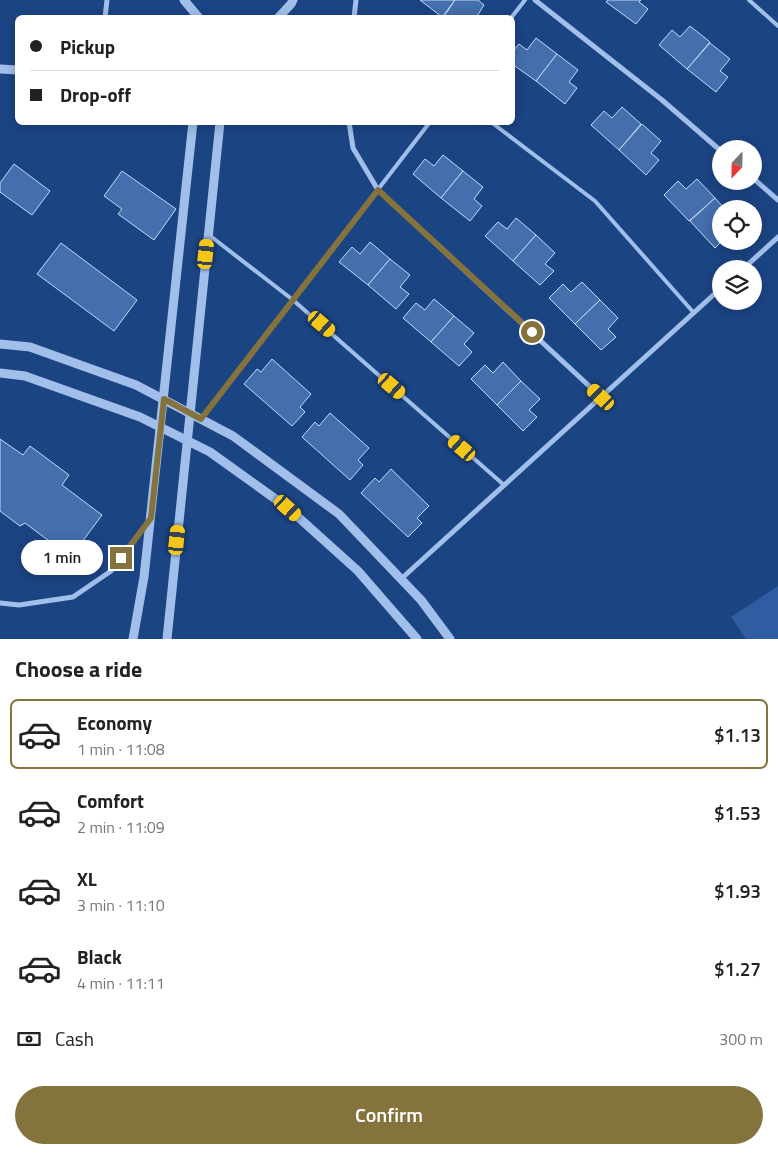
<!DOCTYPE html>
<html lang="en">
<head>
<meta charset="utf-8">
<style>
  :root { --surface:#fff; --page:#f6f6f6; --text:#222; --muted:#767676; --line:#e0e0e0; --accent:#84733d }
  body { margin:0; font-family:"Titillium Web",sans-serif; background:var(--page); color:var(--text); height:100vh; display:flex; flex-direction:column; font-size:19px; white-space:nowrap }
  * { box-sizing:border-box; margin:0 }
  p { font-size:16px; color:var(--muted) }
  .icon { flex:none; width:28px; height:28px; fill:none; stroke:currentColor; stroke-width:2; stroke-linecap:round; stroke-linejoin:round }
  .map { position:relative; height:639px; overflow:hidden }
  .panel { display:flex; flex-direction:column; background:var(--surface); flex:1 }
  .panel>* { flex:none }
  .top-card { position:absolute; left:15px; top:15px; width:500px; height:110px; border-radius:8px; box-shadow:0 2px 12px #0003; display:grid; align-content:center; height:110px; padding:0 15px; background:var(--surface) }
  .needle { width:32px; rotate:202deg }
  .buttons { position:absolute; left:712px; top:140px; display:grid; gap:10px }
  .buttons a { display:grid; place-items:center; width:50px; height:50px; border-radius:50%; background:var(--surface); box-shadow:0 2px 12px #0003; font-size:25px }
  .end { position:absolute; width:22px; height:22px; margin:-11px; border:6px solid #84733d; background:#fff; box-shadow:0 0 0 2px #fff }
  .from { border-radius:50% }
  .bubble { position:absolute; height:35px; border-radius:18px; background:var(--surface); box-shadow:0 2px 12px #0003; font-size:16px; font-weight:600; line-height:35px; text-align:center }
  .car { position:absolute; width:15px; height:30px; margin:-15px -8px; border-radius:6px; box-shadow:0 0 4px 1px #0007; background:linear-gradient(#f5c518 24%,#345 0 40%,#f5c518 0 76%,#345 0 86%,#f5c518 0) }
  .top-card b { display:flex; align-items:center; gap:18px; height:48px; font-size:19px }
  .top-card b+b { border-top:1px solid var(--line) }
  .top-card i { width:12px; height:12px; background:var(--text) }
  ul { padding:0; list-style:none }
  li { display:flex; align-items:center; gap:15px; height:70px; margin:0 10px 8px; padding:0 5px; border:2px solid transparent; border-radius:8px }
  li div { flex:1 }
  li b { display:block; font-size:19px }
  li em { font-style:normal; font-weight:600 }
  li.current { border-color:var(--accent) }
  li>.icon { width:45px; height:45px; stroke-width:1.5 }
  h2 { padding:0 15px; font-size:22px; line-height:60px }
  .pay { display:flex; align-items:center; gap:12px; height:55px; padding:0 15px; font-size:19px }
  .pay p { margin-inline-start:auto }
  .cta { display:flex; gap:10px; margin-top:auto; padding:10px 15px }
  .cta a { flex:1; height:58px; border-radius:30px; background:var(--accent); color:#fff; font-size:20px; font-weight:600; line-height:58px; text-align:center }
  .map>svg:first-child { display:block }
  .grass { fill:#2e5da2 }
  .building { fill:#446eac; stroke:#c5daf8 }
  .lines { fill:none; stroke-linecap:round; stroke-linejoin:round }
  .service { stroke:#a1bfea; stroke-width:4 }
  .minor { stroke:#a1bfea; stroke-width:5 }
  .tertiary { stroke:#a1bfea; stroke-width:9 }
  .route { stroke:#84733d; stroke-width:6 }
</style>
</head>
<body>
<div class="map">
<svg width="778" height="639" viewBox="0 0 778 639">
  <rect width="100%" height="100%" fill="#1b4483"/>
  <polygon class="grass" points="778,586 778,639 746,639 731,617"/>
  <g class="building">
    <polygon points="420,0 455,0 442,17"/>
    <polygon points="455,0 478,0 484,5 476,18 443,18"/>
    <polygon points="608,0 641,0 639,2 648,9 636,24 606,2"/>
    <polygon points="690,26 710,42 687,69 659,45 672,30 680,37"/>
    <polygon points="536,38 557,54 536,81 512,64 512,52 519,44 527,50"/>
    <polygon points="710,43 730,59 720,71 728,77 716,92 687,69"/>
    <polygon points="557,54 578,70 569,82 577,88 565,104 536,81"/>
    <polygon points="622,107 641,124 619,150 591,125 604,111 612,118"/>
    <polygon points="642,124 661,141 651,153 659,160 646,175 619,150"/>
    <polygon points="443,155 463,171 441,198 413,174 425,159 434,166"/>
    <polygon points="14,164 50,191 32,215 0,192 0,183"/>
    <polygon points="122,171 176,209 154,240 118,214 122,209 104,196"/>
    <polygon points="463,171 483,187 474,199 482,206 470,221 441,198"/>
    <polygon points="697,179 715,198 689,221 664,195 678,181 686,189"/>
    <polygon points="715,198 725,209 721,209 722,241 715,248 690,221"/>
    <polygon points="516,218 536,235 513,261 485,236 498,222 507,229"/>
    <polygon points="536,235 555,253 545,264 554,271 540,285 513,261"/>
    <polygon points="370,242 390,259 368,285 339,262 352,247 360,254"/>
    <polygon points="61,243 137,300 114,331 37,274"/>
    <polygon points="390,259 410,275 400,287 409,294 396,309 368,285"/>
    <polygon points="582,282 600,300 575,324 549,298 563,284 571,292"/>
    <polygon points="434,299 454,316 431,342 403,318 416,303 425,310"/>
    <polygon points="600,300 618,318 608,329 616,337 601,350 575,324"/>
    <polygon points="454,316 474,333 464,344 472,352 459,366 431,342"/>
    <polygon points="272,359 311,394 300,407 305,412 292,426 244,384 257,369 261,372"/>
    <polygon points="503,362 521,381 497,405 471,379 485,365 493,373"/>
    <polygon points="521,381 540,399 529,410 537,417 523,431 497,405"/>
    <polygon points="330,413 369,448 358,460 363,465 350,480 302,437 315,422 319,426"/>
    <polygon points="0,439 23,455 30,446 69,475 62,485 102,515 68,561 50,548 53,544 25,523 20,526 0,511"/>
    <polygon points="391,469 429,506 417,518 422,523 408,537 361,493 375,478 379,482"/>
  </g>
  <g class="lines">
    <g class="service">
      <polyline points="749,0 778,26"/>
      <polyline points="511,18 525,0"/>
      <polyline points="491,122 595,201 694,313"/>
      <polyline points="209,235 293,300 504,485"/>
      <polyline points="201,419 430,122"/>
    </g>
    <g class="minor">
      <polyline points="535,0 662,100 721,151"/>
      <polyline points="105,18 107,0"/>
      <polyline points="354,18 356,0"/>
      <polyline points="349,122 353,148 378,190 601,397"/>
      <polyline points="754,179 778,200"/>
      <polyline points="743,269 778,237"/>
      <polyline points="401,579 721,288"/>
      <polyline points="0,603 19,605 73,597 111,571 148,522"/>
    </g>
    <g class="tertiary">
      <polyline points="184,0 199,18"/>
      <polyline points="278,18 291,4 293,0"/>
      <polyline points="0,69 18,70"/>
      <polyline points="0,344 30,347 136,385 233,436 339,514 421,600 450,639"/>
      <polyline points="0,373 25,376 140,417 210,452 288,508 358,571 417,639"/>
      <polyline points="133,639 144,577 193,122"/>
      <polyline points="167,639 220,122"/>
    </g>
  </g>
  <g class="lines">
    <polyline class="route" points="121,558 151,518 164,399 201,419 378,190 532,332"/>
  </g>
</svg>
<div class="buttons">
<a><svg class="needle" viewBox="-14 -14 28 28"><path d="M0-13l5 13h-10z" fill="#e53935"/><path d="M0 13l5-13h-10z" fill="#767676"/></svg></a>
<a><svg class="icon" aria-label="locate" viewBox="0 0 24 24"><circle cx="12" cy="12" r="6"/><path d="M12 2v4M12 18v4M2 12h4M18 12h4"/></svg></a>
<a><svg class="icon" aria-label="layers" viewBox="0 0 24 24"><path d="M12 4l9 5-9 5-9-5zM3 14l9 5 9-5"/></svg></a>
</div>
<i class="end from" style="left:532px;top:332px"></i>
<i class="end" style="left:121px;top:558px"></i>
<div class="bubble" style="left:21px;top:540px;width:82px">1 min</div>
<i class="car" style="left:206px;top:254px;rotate:6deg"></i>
<i class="car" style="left:322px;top:324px;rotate:131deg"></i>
<i class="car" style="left:392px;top:386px;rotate:131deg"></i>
<i class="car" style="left:601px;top:397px;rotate:313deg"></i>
<i class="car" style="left:462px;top:448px;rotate:311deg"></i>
<i class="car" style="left:288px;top:508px;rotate:132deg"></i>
<i class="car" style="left:177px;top:540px;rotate:6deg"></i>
<div class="top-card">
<b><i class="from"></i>Pickup</b>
<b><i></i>Drop-off</b>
</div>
</div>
<section class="panel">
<h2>Choose a ride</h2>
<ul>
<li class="current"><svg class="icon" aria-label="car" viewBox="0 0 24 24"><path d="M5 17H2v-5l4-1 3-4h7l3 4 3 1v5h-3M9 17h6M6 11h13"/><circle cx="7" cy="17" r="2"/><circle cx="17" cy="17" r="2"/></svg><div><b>Economy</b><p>1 min · 11:08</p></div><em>$1.13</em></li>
<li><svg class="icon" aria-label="car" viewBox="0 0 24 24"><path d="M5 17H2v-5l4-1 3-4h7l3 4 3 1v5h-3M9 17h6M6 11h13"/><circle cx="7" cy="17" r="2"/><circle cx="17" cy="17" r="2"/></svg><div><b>Comfort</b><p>2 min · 11:09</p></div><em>$1.53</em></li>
<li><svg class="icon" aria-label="car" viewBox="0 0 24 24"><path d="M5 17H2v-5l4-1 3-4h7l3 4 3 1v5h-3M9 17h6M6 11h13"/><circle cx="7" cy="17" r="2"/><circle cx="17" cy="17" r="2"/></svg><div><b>XL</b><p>3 min · 11:10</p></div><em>$1.93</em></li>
<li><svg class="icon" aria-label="car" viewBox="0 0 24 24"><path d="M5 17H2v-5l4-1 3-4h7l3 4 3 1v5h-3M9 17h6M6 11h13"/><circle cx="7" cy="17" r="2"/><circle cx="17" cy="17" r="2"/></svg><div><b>Black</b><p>4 min · 11:11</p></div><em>$1.27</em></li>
</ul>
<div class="pay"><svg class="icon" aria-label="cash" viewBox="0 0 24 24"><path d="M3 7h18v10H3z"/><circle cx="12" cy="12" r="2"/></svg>Cash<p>300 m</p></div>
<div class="cta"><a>Confirm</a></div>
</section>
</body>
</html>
